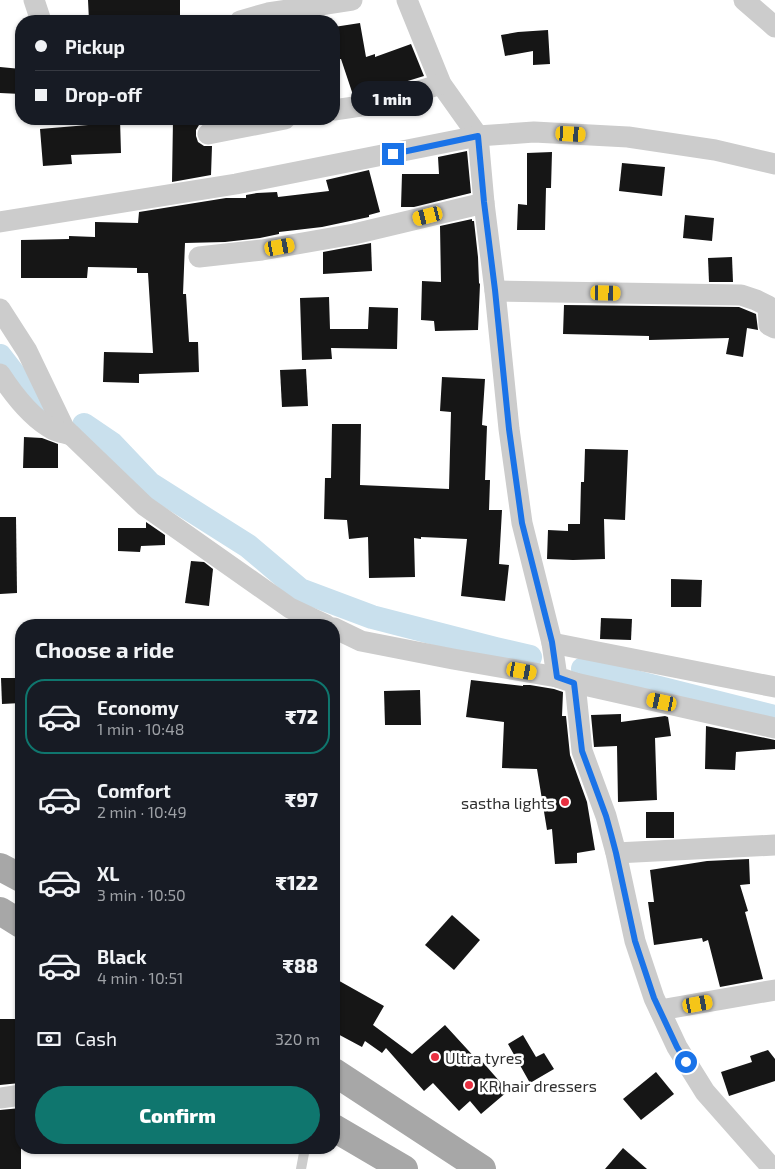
<!DOCTYPE html>
<html lang="en">
<head>
<meta charset="utf-8">
<style>
  :root { --surface:#171b24; --page:#242831; --text:#f1f3f6; --muted:#9ea1a6; --line:#363941; --accent:#0f766e }
  body { margin:0; font-family:"Exo 2",sans-serif; background:var(--page); color:var(--text); height:100vh; display:flex; flex-direction:column; font-size:19px; white-space:nowrap }
  * { box-sizing:border-box; margin:0 }
  p { font-size:16px; color:var(--muted) }
  .icon { flex:none; width:28px; height:28px; fill:none; stroke:currentColor; stroke-width:2; stroke-linecap:round; stroke-linejoin:round }
  .map { position:relative; flex:1; overflow:hidden }
  .drawer { position:absolute; left:15px; top:619px; width:325px; height:535px; display:flex; flex-direction:column; background:var(--surface); border-radius:20px; box-shadow:0 1px 4px #0004 }
  .drawer>* { flex:none }
  .hud { position:absolute; left:15px; top:15px; width:325px; height:110px; border-radius:20px; box-shadow:0 1px 4px #0004; display:grid; align-content:center; height:110px; padding:0 20px; background:var(--surface) }
  .end { position:absolute; width:22px; height:22px; margin:-11px; border:6px solid #1a73e8; background:#fff; box-shadow:0 0 0 2px #fff }
  .from { border-radius:50% }
  .bubble { position:absolute; height:35px; border-radius:18px; background:var(--surface); box-shadow:0 1px 4px #0004; font-size:16px; font-weight:800; line-height:35px; text-align:center }
  .car { position:absolute; width:15px; height:30px; margin:-15px -8px; border-radius:6px; box-shadow:0 0 4px 1px #0007; background:linear-gradient(#f5c518 24%,#345 0 40%,#f5c518 0 76%,#345 0 86%,#f5c518 0) }
  .hud b { display:flex; align-items:center; gap:18px; height:48px; font-size:19px }
  .hud b+b { border-top:1px solid var(--line) }
  .hud i { width:12px; height:12px; background:var(--text) }
  ul { padding:0; list-style:none }
  li { display:flex; align-items:center; gap:15px; height:75px; margin:0 10px 8px; padding:0 10px; border:2px solid transparent; border-radius:20px }
  li div { flex:1 }
  li b { display:block; font-size:19px }
  li em { font-style:normal; font-weight:800 }
  li.current { border-color:var(--accent) }
  li>.icon { width:45px; height:45px; stroke-width:1.5 }
  h2 { padding:0 20px; font-size:22px; line-height:60px }
  .pay { display:flex; align-items:center; gap:12px; height:55px; padding:0 20px; font-size:19px }
  .pay p { margin-inline-start:auto }
  .primary-button { display:flex; gap:10px; margin-top:auto; padding:10px 20px }
  .primary-button a { flex:1; height:58px; border-radius:30px; background:var(--accent); color:#fff; font-size:20px; font-weight:800; line-height:58px; text-align:center }
  .map>svg:first-child { display:block }
  .lines { fill:none; stroke-linecap:round; stroke-linejoin:round }
  .canal { stroke:#c9e0ed; stroke-width:24 }
  .building { fill:#161616 }
  .service { stroke:#ccc; stroke-width:10 }
  .minor { stroke:#ccc; stroke-width:21 }
  .primary { stroke:#a7a7a7; stroke-width:28 }
  .route { stroke:#1a73e8; stroke-width:6 }
  .poi-dot { fill:#e83041; stroke:#fff; stroke-width:2 }
  .labels { text-anchor:middle; dominant-baseline:central; stroke-width:5; stroke-linejoin:round; paint-order:stroke }
  .poi-label { font-size:16px; fill:#2f2f2f; stroke:#fff; text-anchor:start }
</style>
</head>
<body>
<div class="map">
<svg width="775" height="1169" viewBox="0 0 775 1169">
  <rect width="100%" height="100%" fill="#fff"/>
  <g class="lines">
    <g class="canal">
      <polyline points="0,356 40,408"/>
      <polyline points="84,425 112,444 150,484 248,546 300,590 372,617 496,649 530,657"/>
      <polyline points="583,669 775,717"/>
    </g>
  </g>
  <g class="building">
    <polygon points="88,0 180,0 180,21 120,19 120,21 89,21"/>
    <polygon points="360,23 366,57 375,54 375,57 411,44 424,76 375,91 353,95 341,59 334,59 334,27"/>
    <polygon points="548,30 550,64 533,65 533,51 505,56 501,35 518,32"/>
    <polygon points="0,67 21,69 21,94 0,93"/>
    <polygon points="88,119 120,119 121,153 71,155 72,164 43,166 40,129 88,125"/>
    <polygon points="173,119 204,119 204,122 199,125 196,130 196,136 198,142 204,146 212,146 211,175 172,182"/>
    <polygon points="467,151 471,193 414,207 401,207 402,174 439,174 438,157"/>
    <polygon points="552,152 551,188 546,188 545,230 517,230 518,204 527,205 527,153"/>
    <polygon points="622,163 665,167 662,196 619,191"/>
    <polygon points="369,170 380,212 369,215 369,217 322,227 279,232 279,234 260,238 225,242 185,243 183,294 186,294 189,342 198,342 199,372 139,374 139,383 103,382 104,352 153,353 148,273 137,273 137,268 88,267 87,278 21,278 21,240 69,239 69,236 95,237 95,222 138,223 139,212 226,198 246,198 246,195 257,193 277,192 278,197 329,191 326,180"/>
    <polygon points="685,215 714,218 712,241 683,238"/>
    <polygon points="472,219 472,221 474,221 478,257 479,283 480,284 478,330 435,331 434,321 421,320 422,281 441,282 440,226"/>
    <polygon points="371,243 372,271 323,274 323,252"/>
    <polygon points="732,257 733,282 709,282 708,258"/>
    <polygon points="329,297 330,329 368,329 369,307 398,308 397,349 331,348 332,359 302,360 300,298"/>
    <polygon points="564,305 739,307 756,314 758,330 747,328 743,357 726,354 729,338 649,340 649,336 563,334"/>
    <polygon points="306,369 308,406 282,407 280,370"/>
    <polygon points="442,377 485,379 482,425 487,426 485,480 490,480 489,510 502,510 499,564 509,565 505,601 461,596 467,539 421,537 421,539 414,538 415,577 369,578 368,537 349,539 347,520 324,519 325,478 331,478 332,424 361,424 360,485 449,489 451,412 440,411"/>
    <polygon points="24,437 42,438 58,444 58,468 23,468"/>
    <polygon points="585,449 628,450 625,520 604,519 605,559 573,560 547,559 548,530 568,531 568,524 580,524 581,482 584,482"/>
    <polygon points="0,517 16,517 17,593 0,594"/>
    <polygon points="146,522 165,535 165,545 141,546 140,552 118,551 118,528 146,528"/>
    <polygon points="191,561 204,562 213,569 209,606 185,603"/>
    <polygon points="671,579 702,580 701,607 671,607"/>
    <polygon points="601,618 632,619 631,640 600,639"/>
    <polygon points="1,678 21,678 21,703 2,704"/>
    <polygon points="471,680 523,686 523,685 530,685 554,689 563,692 562,716 566,716 570,755 587,802 595,850 577,853 577,863 555,864 552,829 547,830 537,769 502,768 504,722 466,717"/>
    <polygon points="420,690 421,725 385,725 384,691"/>
    <polygon points="621,714 621,722 665,716 668,717 671,736 655,738 657,800 618,802 617,746 594,747 591,715"/>
    <polygon points="706,726 775,740 775,749 736,752 735,770 705,769"/>
    <rect x="646" y="812" width="28" height="26"/>
    <polygon points="749,859 750,884 740,885 748,911 745,912 763,979 720,987 708,940 703,942 702,938 654,945 648,902 654,902 650,870 707,861"/>
    <polygon points="452,915 480,940 454,970 425,945"/>
    <polygon points="334,978 384,1006 373,1025 412,1054 445,1025 478,1061 480,1059 508,1091 481,1114 470,1101 459,1111 433,1083 424,1091 386,1048 382,1053 365,1041 362,1047 334,1032"/>
    <polygon points="0,1019 15,1019 17,1066 20,1066 20,1083 0,1085"/>
    <polygon points="523,1035 536,1057 544,1053 554,1069 530,1083 508,1044"/>
    <polygon points="768,1050 775,1059 775,1081 729,1096 721,1072 752,1062 750,1056"/>
    <polygon points="656,1072 674,1094 641,1120 623,1099"/>
    <polygon points="21,1108 21,1169 0,1169 0,1110"/>
    <polygon points="623,1148 647,1169 605,1169"/>
  </g>
  <g class="lines">
    <polyline class="service" points="301,1169 305,1148"/>
    <g class="minor">
      <polyline points="34,0 41,21"/>
      <polyline points="407,0 441,84 478,136 484,203 495,291 509,429 522,523 552,643 557,677 575,683 582,751 606,816 616,853 635,941 654,998 677,1047 705,1092 773,1169"/>
      <polyline points="744,0 775,27"/>
      <polyline points="240,21 268,13 352,0"/>
      <polyline points="334,110 381,103 441,84"/>
      <polyline points="208,134 285,119"/>
      <polyline points="0,222 236,184 478,136 534,132 628,137 715,150 775,164"/>
      <polyline points="199,257 262,250 354,234 484,203"/>
      <polyline points="495,291 741,295 756,300 768,306 769,325 775,328"/>
      <polyline points="0,309 27,351 64,428 145,506 290,608 326,625"/>
      <path d="M0,374c13,20 30,43 52,55 6,3 13,4 19,6"/>
      <polyline points="334,628 361,641 453,659 557,677"/>
      <polyline points="552,643 775,687"/>
      <polyline points="575,683 775,728"/>
      <polyline points="616,853 775,845"/>
      <polyline points="660,1010 775,990"/>
      <polyline points="0,1098 21,1095"/>
    </g>
    <g class="primary">
      <polyline points="0,867 21,878"/>
      <polyline points="0,911 21,924"/>
      <polyline points="334,1072 482,1169"/>
      <polyline points="334,1128 404,1169"/>
    </g>
  </g>
  <g class="lines">
    <polyline class="route" points="393,154 478,136 484,202 495,290 509,429 522,523 552,642 557,677 574,683 582,751 606,816 611,834 616,853 635,941 654,998 677,1047 686,1062"/>
  </g>
  <g class="poi-dot">
    <circle cx="565" cy="802" r="5"/>
    <circle cx="435" cy="1057" r="5"/>
    <circle cx="469" cy="1085" r="5"/>
  </g>
  <g class="labels">
    <g class="poi-label">
      <text x="555" y="802" text-anchor="end">sastha lights</text>
      <text x="445" y="1057">Ultra tyres</text>
      <text x="479" y="1085">KR hair dressers</text>
    </g>
  </g>
</svg>
<i class="end from" style="left:686px;top:1062px"></i>
<i class="end" style="left:393px;top:154px"></i>
<div class="bubble" style="left:351px;top:81px;width:82px">1 min</div>
<i class="car" style="left:571px;top:134px;rotate:93deg"></i>
<i class="car" style="left:428px;top:216px;rotate:256deg"></i>
<i class="car" style="left:280px;top:247px;rotate:80deg"></i>
<i class="car" style="left:606px;top:293px;rotate:91deg"></i>
<i class="car" style="left:522px;top:671px;rotate:100deg"></i>
<i class="car" style="left:662px;top:702px;rotate:282deg"></i>
<i class="car" style="left:698px;top:1004px;rotate:80deg"></i>
<div class="hud">
<b><i class="from"></i>Pickup</b>
<b><i></i>Drop-off</b>
</div>
<section class="drawer">
<h2>Choose a ride</h2>
<ul>
<li class="current"><svg class="icon" aria-label="car" viewBox="0 0 24 24"><path d="M5 17H2v-5l4-1 3-4h7l3 4 3 1v5h-3M9 17h6M6 11h13"/><circle cx="7" cy="17" r="2"/><circle cx="17" cy="17" r="2"/></svg><div><b>Economy</b><p>1 min · 10:48</p></div><em>₹72</em></li>
<li><svg class="icon" aria-label="car" viewBox="0 0 24 24"><path d="M5 17H2v-5l4-1 3-4h7l3 4 3 1v5h-3M9 17h6M6 11h13"/><circle cx="7" cy="17" r="2"/><circle cx="17" cy="17" r="2"/></svg><div><b>Comfort</b><p>2 min · 10:49</p></div><em>₹97</em></li>
<li><svg class="icon" aria-label="car" viewBox="0 0 24 24"><path d="M5 17H2v-5l4-1 3-4h7l3 4 3 1v5h-3M9 17h6M6 11h13"/><circle cx="7" cy="17" r="2"/><circle cx="17" cy="17" r="2"/></svg><div><b>XL</b><p>3 min · 10:50</p></div><em>₹122</em></li>
<li><svg class="icon" aria-label="car" viewBox="0 0 24 24"><path d="M5 17H2v-5l4-1 3-4h7l3 4 3 1v5h-3M9 17h6M6 11h13"/><circle cx="7" cy="17" r="2"/><circle cx="17" cy="17" r="2"/></svg><div><b>Black</b><p>4 min · 10:51</p></div><em>₹88</em></li>
</ul>
<div class="pay"><svg class="icon" aria-label="cash" viewBox="0 0 24 24"><path d="M3 7h18v10H3z"/><circle cx="12" cy="12" r="2"/></svg>Cash<p>320 m</p></div>
<div class="primary-button"><a>Confirm</a></div>
</section>
</div>
</body>
</html>
